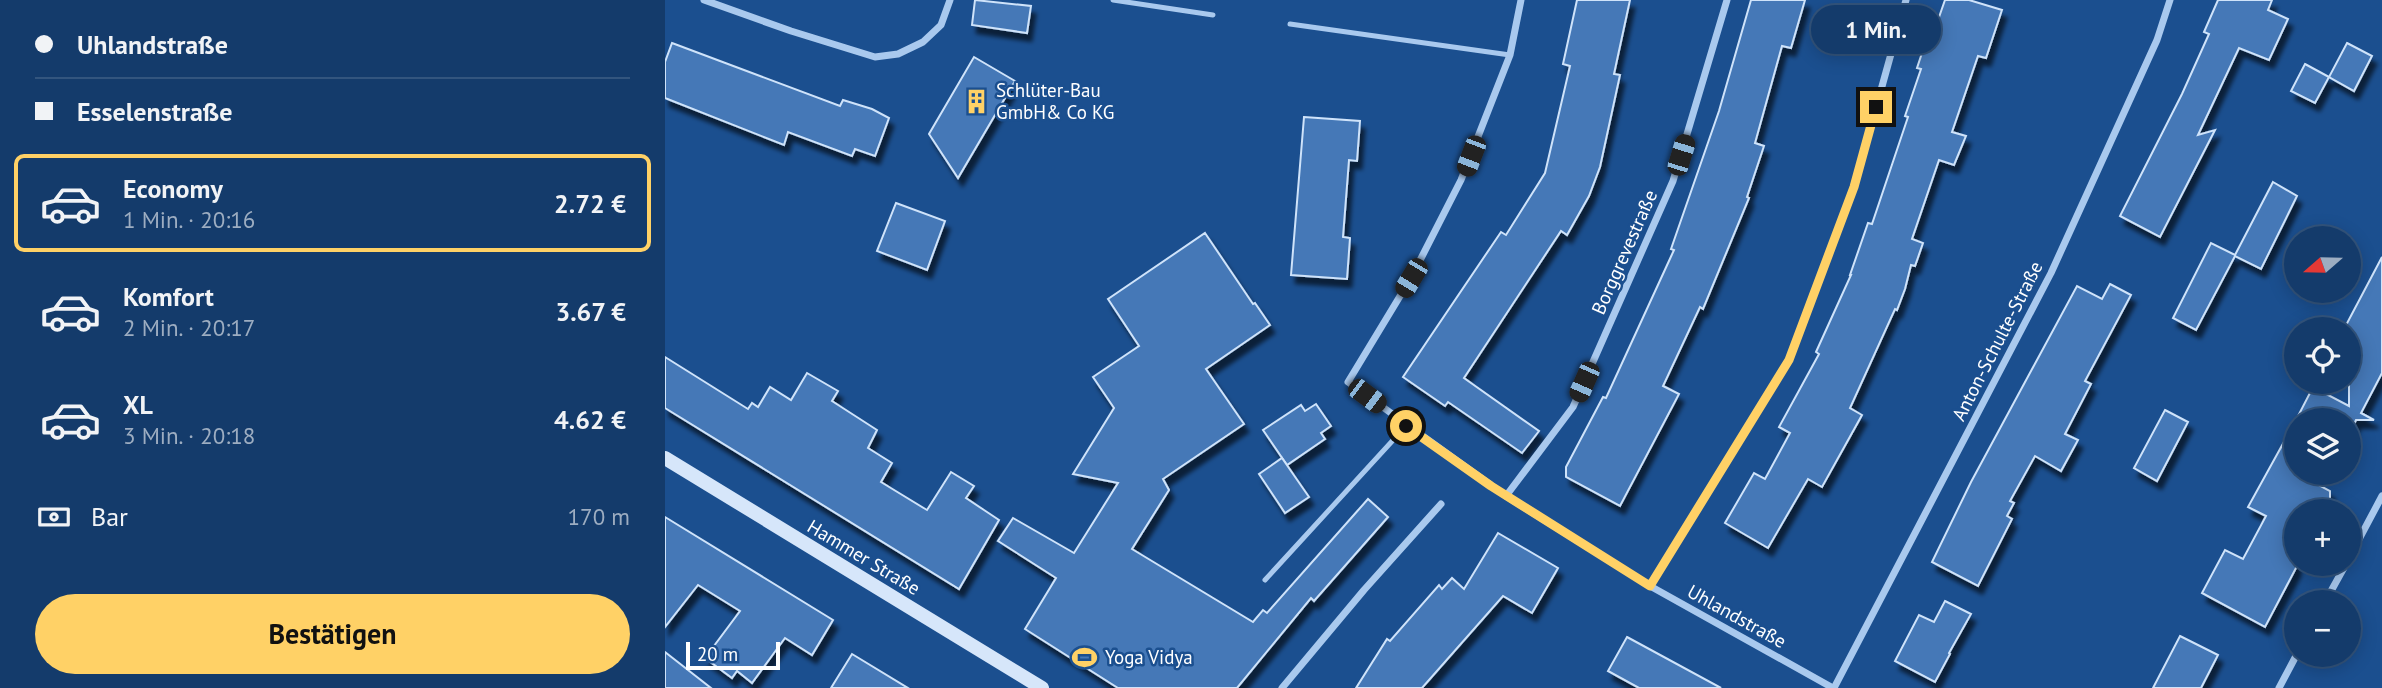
<!DOCTYPE html>
<html lang="de">
<head>
<meta charset="utf-8">
<style>
  :root { --surface:#143b6b; --page:#1d4271; --text:#f1f3f6; --muted:#9dadc1; --line:#33557e; --accent:#ffd166 }
  body { margin:0; font-family:"PT Sans",sans-serif; background:var(--page); color:var(--text); height:100vh; display:flex; flex-direction:column; font-size:26px; white-space:nowrap }
  * { box-sizing:border-box; margin:0 }
  p { font-size:23px; color:var(--muted) }
  .icon { flex:none; width:38px; height:38px; fill:none; stroke:currentColor; stroke-width:2; stroke-linecap:round; stroke-linejoin:round }
  .map { position:relative; flex:1; overflow:hidden }
  .panel { display:flex; flex-direction:column; background:var(--surface); width:665px }
  .panel>* { flex:none }
  .banner { display:grid; align-content:center; height:154px; padding:0 35px; background:var(--surface) }
  .needle { width:46px; rotate:250deg }
  .controls { position:absolute; left:1619px; top:226px; display:grid; gap:14px }
  .controls a { display:grid; place-items:center; width:77px; height:77px; border-radius:50%; background:var(--surface); box-shadow:0 4px 18px #0003,0 0 0 2px var(--line); font-size:35px }
  .scale { position:absolute; left:21px; bottom:18px; width:94px; box-sizing:border-box; padding-left:7px; border:4px solid #fff; border-top:0; font-size:19px; line-height:24px; white-space:nowrap; color:#fff; -webkit-text-stroke:5px #1b4f8f; paint-order:stroke }
  .end { position:absolute; width:32px; height:32px; margin:-16px; border:9px solid #ffd166; background:#111; box-shadow:0 0 0 4px #111 }
  .from { border-radius:50% }
  .bubble { position:absolute; height:49px; border-radius:24px; background:var(--surface); box-shadow:0 4px 18px #0003,0 0 0 2px var(--line); font-size:23px; font-weight:700; line-height:49px; text-align:center }
  .car { position:absolute; width:21px; height:42px; margin:-21px -10px; border-radius:9px; box-shadow:0 0 5px 2px #0007; background:linear-gradient(#222 24%,#8ab4d8 0 40%,#222 0 76%,#8ab4d8 0 86%,#222 0) }
  .banner b { display:flex; align-items:center; gap:24px; height:66px; font-size:26px }
  .banner b+b { border-top:2px solid var(--line) }
  .banner i { width:18px; height:18px; background:var(--text) }
  ul { padding:0; list-style:none }
  li { display:flex; align-items:center; gap:21px; height:98px; margin:0 14px 10px; padding:0 21px; border:4px solid transparent; border-radius:10px }
  li div { flex:1 }
  li b { display:block; font-size:26px }
  li em { font-style:normal; font-weight:700 }
  li.active { border-color:var(--accent) }
  li>.icon { width:63px; height:63px; stroke-width:1.5 }
  .pay { display:flex; align-items:center; gap:18px; height:77px; padding:0 35px; font-size:26px }
  .pay p { margin-inline-start:auto }
  .action { display:flex; gap:14px; margin-top:auto; padding:14px 35px }
  .action a { flex:1; height:80px; border-radius:42px; background:var(--accent); color:#111; font-size:28px; font-weight:700; line-height:80px; text-align:center }
  main { display:flex; flex:1; min-height:0 }
  .map>svg:first-child { display:block }
  .building { fill:#4478b7; stroke:#cfe3fa; stroke-width:2; filter:url(#shadow) }
  .lines { fill:none; stroke-linecap:round; stroke-linejoin:round }
  .lane { stroke:#a9c9ee; stroke-width:5 }
  .street { stroke:#a9c9ee; stroke-width:7 }
  .secondary { stroke:#d6e6fa; stroke-width:14 }
  .route { stroke:#ffd166; stroke-width:9 }
  .labels { text-anchor:middle; dominant-baseline:central; stroke-width:5; stroke-linejoin:round; paint-order:stroke }
  .poi-label { font-size:19px; fill:#fff; stroke:#1b4f8f; text-anchor:start }
  .street-label { font-size:19px; fill:#fff; stroke:#1b4f8f }
</style>
</head>
<body>
<main>
<section class="panel">
<div class="banner">
<b><i class="from"></i>Uhlandstraße</b>
<b><i></i>Esselenstraße</b>
</div>
<ul>
<li class="active"><svg class="icon" aria-label="car" viewBox="0 0 24 24"><path d="M5 17H2v-5l4-1 3-4h7l3 4 3 1v5h-3M9 17h6M6 11h13"/><circle cx="7" cy="17" r="2"/><circle cx="17" cy="17" r="2"/></svg><div><b>Economy</b><p>1 Min. · 20:16</p></div><em>2.72 €</em></li>
<li><svg class="icon" aria-label="car" viewBox="0 0 24 24"><path d="M5 17H2v-5l4-1 3-4h7l3 4 3 1v5h-3M9 17h6M6 11h13"/><circle cx="7" cy="17" r="2"/><circle cx="17" cy="17" r="2"/></svg><div><b>Komfort</b><p>2 Min. · 20:17</p></div><em>3.67 €</em></li>
<li><svg class="icon" aria-label="car" viewBox="0 0 24 24"><path d="M5 17H2v-5l4-1 3-4h7l3 4 3 1v5h-3M9 17h6M6 11h13"/><circle cx="7" cy="17" r="2"/><circle cx="17" cy="17" r="2"/></svg><div><b>XL</b><p>3 Min. · 20:18</p></div><em>4.62 €</em></li>
</ul>
<div class="pay"><svg class="icon" aria-label="cash" viewBox="0 0 24 24"><path d="M3 7h18v10H3z"/><circle cx="12" cy="12" r="2"/></svg>Bar<p>170 m</p></div>
<div class="action"><a>Bestätigen</a></div>
</section>
<div class="map">
<svg width="1717" height="688" viewBox="0 0 1717 688">
  <defs>
    <filter id="shadow"><feDropShadow dx="4.5" dy="8" stdDeviation="2" flood-color="#0009"/></filter>
  </defs>
  <rect width="100%" height="100%" fill="#1b4f8f"/>
  <g class="building">
    <polygon points="310,0 366,6 362,33 307,25"/>
    <polygon points="912,0 965,0 949,74 955,75 935,167 924,196 902,235 896,231 799,378 874,431 857,453 783,402 780,406 738,377 836,232 841,235 880,173 905,66 898,64"/>
    <polygon points="1086,0 1140,0 1126,48 1117,46 1090,143 1099,146 1082,197 1084,198 1038,309 1035,307 998,386 1014,394 955,506 901,477 901,467 938,397 941,398 1009,250 1006,249 1054,111"/>
    <polygon points="1280,0 1304,0 1337,10 1321,58 1313,56 1287,132 1301,136 1289,165 1274,160 1247,239 1258,243 1250,266 1246,265 1240,289 1232,310 1230,309 1185,408 1197,415 1157,487 1143,479 1103,548 1060,523 1089,473 1100,479 1125,433 1114,427 1154,354 1151,352 1186,275 1185,275 1203,223 1207,224 1243,117 1240,116 1256,69 1252,68 1262,38 1266,40"/>
    <polygon points="1553,0 1607,0 1603,10 1623,19 1604,60 1574,48 1533,135 1550,130 1495,237 1455,216 1517,94 1544,34 1539,32"/>
    <polygon points="7,43 175,106 178,100 207,109 224,118 210,156 190,149 187,156 123,132 119,145 0,98 0,62"/>
    <polygon points="1682,43 1707,56 1689,91 1664,77"/>
    <polygon points="309,57 350,81 293,178 264,134"/>
    <polygon points="1640,64 1664,77 1650,103 1626,91"/>
    <polygon points="639,117 695,121 692,161 684,160 678,237 685,238 682,279 626,275"/>
    <polygon points="1608,182 1632,196 1596,269 1570,256 1531,330 1508,318 1546,243 1570,255"/>
    <polygon points="231,203 280,221 262,270 212,251"/>
    <polygon points="540,233 588,304 590,303 605,325 541,369 579,424 498,479 504,490 467,549 588,622 598,610 602,613 703,499 723,517 649,601 646,598 572,688 453,688 360,629 391,578 333,541 348,518 409,553 453,483 408,474 449,408 428,377 474,346 443,299"/>
    <polygon points="1717,257 1717,373 1696,413 1709,420 1691,420 1684,435 1684,420 1631,420 1648,387 1684,406 1684,329 1679,329"/>
    <polygon points="1445,284 1466,295 1420,381 1426,384 1400,434 1413,440 1396,471 1370,456 1345,501 1349,503 1342,516 1347,519 1313,586 1267,562 1306,482 1412,286 1437,299"/>
    <polygon points="0,357 83,409 87,403 93,407 105,387 126,400 142,373 173,391 167,401 212,430 203,448 227,463 216,482 262,510 286,472 309,486 301,498 334,520 294,589 0,408"/>
    <polygon points="651,404 666,426 656,433 660,439 622,465 598,430 636,405 640,411"/>
    <polygon points="1500,410 1523,422 1492,481 1469,468"/>
    <polygon points="1631,420 1631,473 1665,491 1665,501 1660,511 1631,511 1631,568 1600,627 1537,593 1560,550 1578,559 1601,516 1583,507"/>
    <polygon points="617,458 644,497 620,513 594,474"/>
    <polygon points="0,517 168,620 147,655 120,638 87,683 72,671 67,678 40,658 75,611 33,585 0,627"/>
    <polygon points="833,533 893,568 867,613 838,596 757,688 691,688 722,639 725,641 774,585 777,589 787,578 799,589"/>
    <polygon points="1280,601 1306,614 1284,653 1285,654 1270,682 1230,661 1254,615 1269,622"/>
    <polygon points="1515,636 1553,655 1536,688 1488,688"/>
    <polygon points="962,637 1056,688 974,688 943,671"/>
    <polygon points="0,652 46,688 0,688"/>
    <polygon points="187,654 243,688 166,688"/>
  </g>
  <g class="lines">
    <g class="lane">
      <polyline points="448,0 548,15"/>
      <polyline points="625,24 845,55"/>
      <polyline points="600,580 741,426"/>
    </g>
    <g class="street">
      <polyline points="39,0 126,31 210,57 233,54 258,42 276,25 285,0"/>
      <polyline points="856,0 845,55 796,180 746,278 683,382 841,496 985,586 1168,688"/>
      <polyline points="841,496 908,407 1008,181 1062,0"/>
      <polyline points="1684,558 1717,496"/>
      <polyline points="985,586 1124,360 1189,187 1241,0"/>
      <polyline points="1660,602 1681,564"/>
      <polyline points="617,688 699,590 776,504"/>
      <polyline points="1169,688 1386,273 1492,40 1505,0"/>
      <polyline points="1614,688 1632,654"/>
    </g>
    <polyline class="secondary" points="0,458 377,688"/>
  </g>
  <g class="lines">
    <polyline class="route" points="741,426 826,486 985,586 1124,360 1189,187 1211,107"/>
  </g>
  <defs>
    <symbol id="building-bare" viewBox="-9 -9 18 18"><path d="M-4-6H4V6H1V3H-1V6H-4ZM-2.5-4.3h1.7v1.8h-1.7ZM.8-4.3h1.7v1.8H.8ZM-2.5-1h1.7V.8h-1.7ZM.8-1h1.7V.8H.8Z" fill="#ffd166" stroke="#1b4f8f" stroke-width="2.5" paint-order="stroke"/></symbol>
    <symbol id="stadium-bare" viewBox="-9 -9 18 18"><path d="M0-5a6.5 5 0 1 0 0 10a6.5 5 0 1 0 0-10ZM-3.5-1.8h7v3.6h-7Z" fill="#ffd166" stroke="#1b4f8f" stroke-width="2.5" paint-order="stroke"/></symbol>
  </defs>
  <g fill-rule="evenodd">
    <use href="#building-bare" x="294" y="84" width="35" height="35"/>
    <use href="#stadium-bare" x="402" y="640" width="35" height="35"/>
  </g>
  <g class="labels">
    <g class="poi-label">
      <text x="331" y="90">Schlüter-Bau<tspan x="331" dy="22">GmbH&amp; Co KG</tspan></text>
      <text x="440" y="657">Yoga Vidya</text>
    </g>
    <g class="street-label">
      <text transform="translate(959 252) rotate(-66)">Borggrevestraße</text>
      <text transform="translate(1332 341) rotate(-63)">Anton-Schulte-Straße</text>
      <text transform="translate(199 557) rotate(31)">Hammer Straße</text>
      <text transform="translate(1072 616) rotate(29)">Uhlandstraße</text>
    </g>
  </g>
</svg>
<div class="controls">
<a><svg class="needle" viewBox="-14 -14 28 28"><path d="M0-13l5 13h-10z" fill="#e53935"/><path d="M0 13l5-13h-10z" fill="#9dadc1"/></svg></a>
<a><svg class="icon" aria-label="locate" viewBox="0 0 24 24"><circle cx="12" cy="12" r="6"/><path d="M12 2v4M12 18v4M2 12h4M18 12h4"/></svg></a>
<a><svg class="icon" aria-label="layers" viewBox="0 0 24 24"><path d="M12 4l9 5-9 5-9-5zM3 14l9 5 9-5"/></svg></a>
<a>+</a>
<a>−</a>
</div>
<div class="scale">20 m</div>
<i class="end from" style="left:741px;top:426px"></i>
<i class="end" style="left:1211px;top:107px"></i>
<div class="bubble" style="left:1146px;top:5px;width:130px">1 Min.</div>
<i class="car" style="left:1016px;top:155px;rotate:17deg"></i>
<i class="car" style="left:806px;top:156px;rotate:201deg"></i>
<i class="car" style="left:746px;top:278px;rotate:211deg"></i>
<i class="car" style="left:919px;top:382px;rotate:204deg"></i>
<i class="car" style="left:702px;top:396px;rotate:127deg"></i>
</div>
</main>
</body>
</html>
